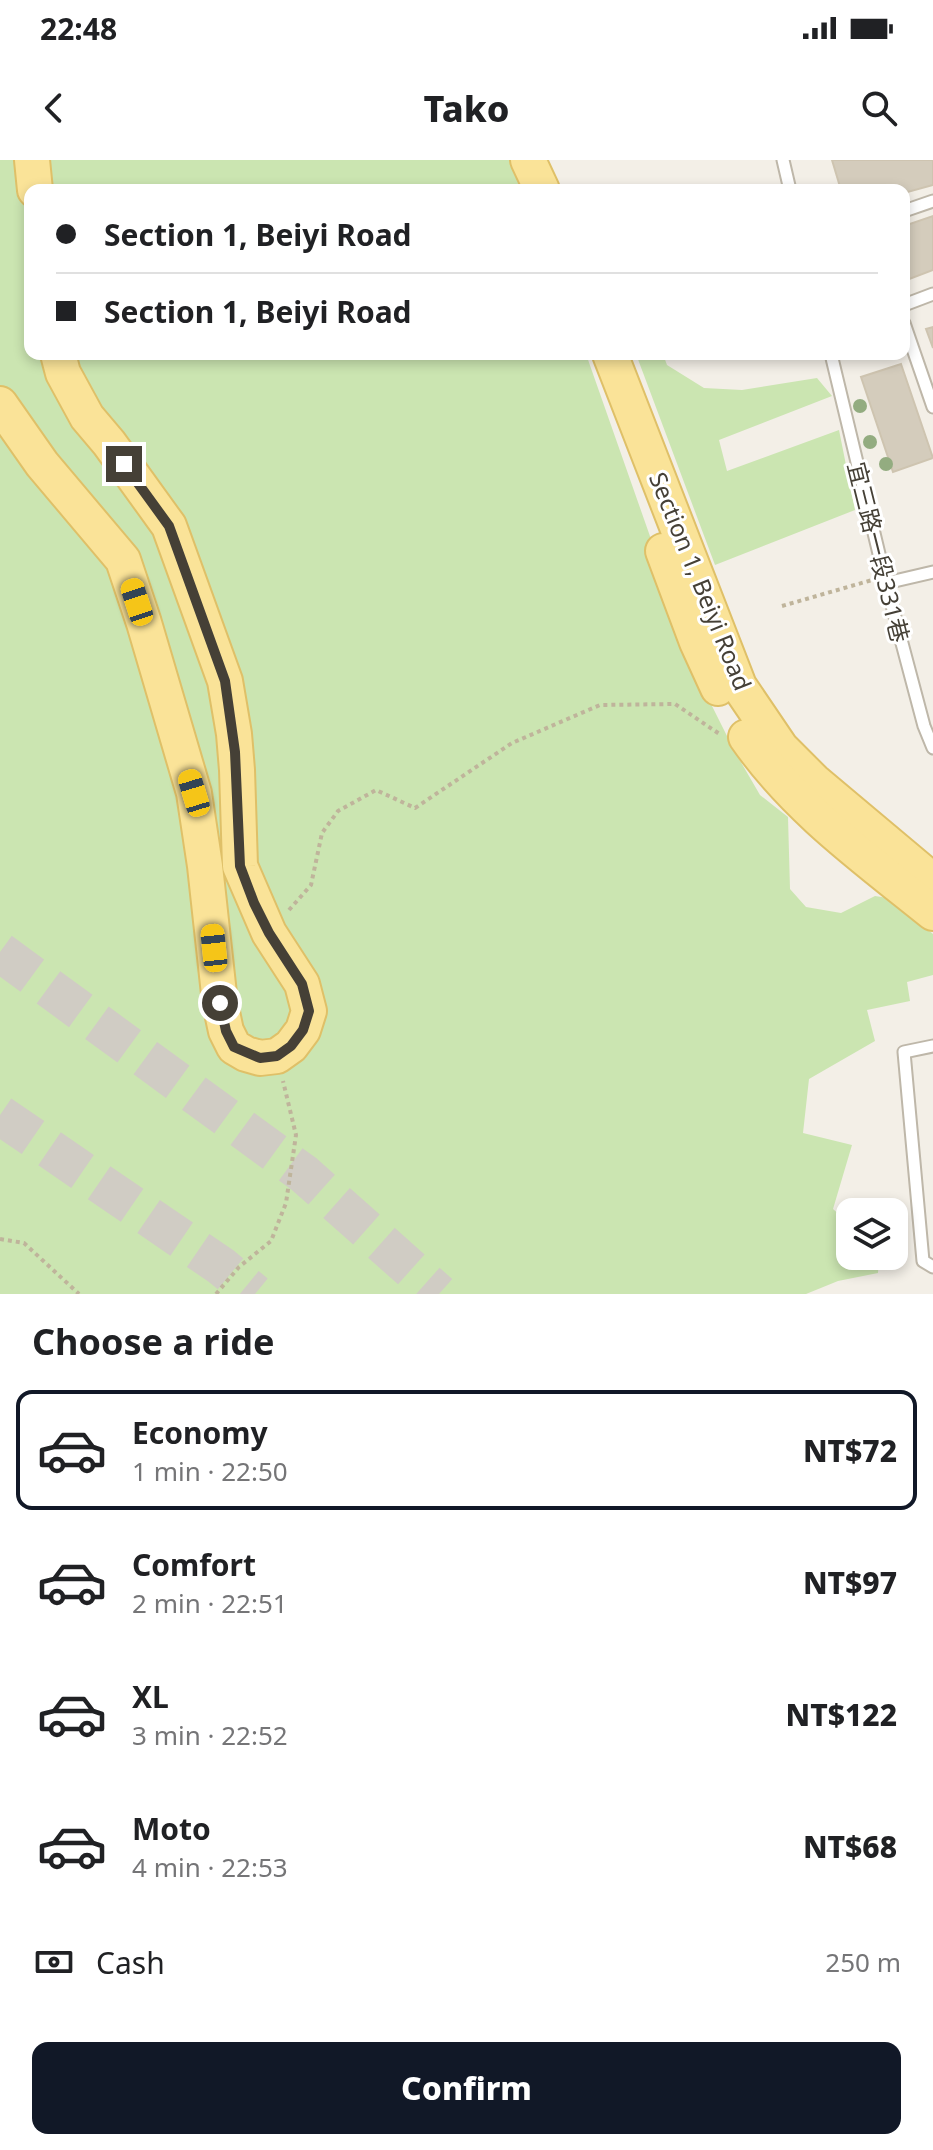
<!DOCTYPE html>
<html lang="en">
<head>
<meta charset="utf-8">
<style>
  :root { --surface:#fff; --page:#f6f6f6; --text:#202124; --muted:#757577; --line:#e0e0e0; --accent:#111827 }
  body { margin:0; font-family:"Noto Sans","Noto Sans TC",sans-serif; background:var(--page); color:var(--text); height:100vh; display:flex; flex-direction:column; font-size:30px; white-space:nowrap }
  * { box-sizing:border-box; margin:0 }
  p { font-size:26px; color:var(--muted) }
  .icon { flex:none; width:44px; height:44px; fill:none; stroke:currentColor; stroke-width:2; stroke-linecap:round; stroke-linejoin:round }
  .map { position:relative; height:1134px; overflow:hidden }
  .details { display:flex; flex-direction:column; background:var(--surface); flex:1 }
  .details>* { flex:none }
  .top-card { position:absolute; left:24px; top:24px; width:886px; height:176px; border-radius:16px; box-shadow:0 4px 12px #0003; display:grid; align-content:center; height:176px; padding:0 32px; background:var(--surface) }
  .controls { position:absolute; left:836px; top:1038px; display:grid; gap:16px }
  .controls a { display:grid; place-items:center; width:72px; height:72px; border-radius:16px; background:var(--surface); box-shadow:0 4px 12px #0003; font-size:40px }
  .end { position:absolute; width:36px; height:36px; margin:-18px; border:10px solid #454036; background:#fff; box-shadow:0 0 0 4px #fff }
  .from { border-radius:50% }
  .car { position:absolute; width:24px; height:48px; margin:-24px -12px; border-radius:10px; box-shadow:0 0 6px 2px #0007; background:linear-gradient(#f5c518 24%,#345 0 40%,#f5c518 0 76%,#345 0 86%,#f5c518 0) }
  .top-card b { display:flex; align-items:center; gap:28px; height:76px; font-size:30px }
  .top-card b+b { border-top:2px solid var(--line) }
  .top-card i { width:20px; height:20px; background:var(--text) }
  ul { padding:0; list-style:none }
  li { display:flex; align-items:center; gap:24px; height:120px; margin:0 16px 12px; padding:0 16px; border:4px solid transparent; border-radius:16px }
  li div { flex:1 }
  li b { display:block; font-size:30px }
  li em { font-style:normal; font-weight:800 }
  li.selected { border-color:var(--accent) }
  li>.icon { width:72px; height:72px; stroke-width:1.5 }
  h2 { padding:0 32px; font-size:36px; line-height:96px }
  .pay { display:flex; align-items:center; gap:20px; height:88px; padding:0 32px; font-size:30px }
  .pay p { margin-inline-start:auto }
  .action { display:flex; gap:16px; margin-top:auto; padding:16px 32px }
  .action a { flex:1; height:92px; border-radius:16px; background:var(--accent); color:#fff; font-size:32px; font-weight:800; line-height:92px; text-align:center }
  .status { display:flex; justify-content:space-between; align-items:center; height:56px; padding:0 40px; background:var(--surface); direction:ltr }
  .status svg { height:22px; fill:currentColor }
  header { display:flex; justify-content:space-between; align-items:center; height:104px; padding:0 32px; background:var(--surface); font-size:36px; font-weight:800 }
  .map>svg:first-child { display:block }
  .green { fill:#cbe5b1 }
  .building { fill:#d4ccbc; stroke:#cec4b0; stroke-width:2 }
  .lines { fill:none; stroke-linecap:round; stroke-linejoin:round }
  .highway-tunnel { stroke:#d0ccc4; stroke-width:40; stroke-dasharray:40 20; stroke-linecap:butt }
  .lane-casing { stroke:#beb7a9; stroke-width:15 }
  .primary-casing { stroke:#dfc068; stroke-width:38 }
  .path { stroke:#bfb49b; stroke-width:4; stroke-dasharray:4 4; stroke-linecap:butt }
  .lane { stroke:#fff; stroke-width:11 }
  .primary { stroke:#fae398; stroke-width:34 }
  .tree { fill:#93ac80 }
  .route { stroke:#454036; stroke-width:10 }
  .labels { text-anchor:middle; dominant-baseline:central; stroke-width:6; stroke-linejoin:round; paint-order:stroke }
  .street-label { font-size:24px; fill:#454036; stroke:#fff }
</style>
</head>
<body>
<div class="status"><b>22:48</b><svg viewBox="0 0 49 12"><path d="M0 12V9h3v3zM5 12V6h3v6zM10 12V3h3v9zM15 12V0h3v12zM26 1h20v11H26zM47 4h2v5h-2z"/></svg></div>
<header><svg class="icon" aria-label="back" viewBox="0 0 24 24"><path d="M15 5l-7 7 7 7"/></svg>Tako<svg class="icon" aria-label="search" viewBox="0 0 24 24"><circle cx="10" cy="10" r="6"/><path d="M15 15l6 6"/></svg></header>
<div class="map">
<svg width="933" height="1134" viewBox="0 0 933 1134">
  <rect width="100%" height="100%" fill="#f3efe7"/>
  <g class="green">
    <polygon points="0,0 535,0 539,30 30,30 30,194 586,194 704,530 735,592 760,635 788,657 790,729 806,747 841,753 875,736 888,738 933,774 933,815 907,822 910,841 867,850 875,881 809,919 803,973 852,985 833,1049 850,1064 850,1096 879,1096 878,1113 838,1121 806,1134 0,1134"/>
    <polygon points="636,194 663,194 667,205 704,228 742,230 817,218 832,236 719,280 727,311 839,270 855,350 715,405"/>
  </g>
  <g class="building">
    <polygon points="832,0 933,0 933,25 904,33 904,30 841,30"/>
    <polygon points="933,56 933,110 904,121 904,66"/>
    <polygon points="933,167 933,188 926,169"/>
    <polygon points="901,204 933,298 893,312 861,217"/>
  </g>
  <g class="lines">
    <g class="highway-tunnel">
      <polyline points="0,792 304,1014 439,1134"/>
      <polyline points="0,955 221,1106 255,1134"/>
    </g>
    <defs>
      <g id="lane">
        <polyline points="783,0 790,30"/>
        <polyline points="904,51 933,41"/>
        <polyline points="904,145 933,134"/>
        <polyline points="904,163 933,247"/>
        <polyline points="831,194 886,423 924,566 933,588"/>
        <polyline points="886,423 933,412"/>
        <polyline points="933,886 904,892 923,1101 933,1107"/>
      </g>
      <g id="primary">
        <polyline points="32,0 35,30"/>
        <polyline points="528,0 542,30"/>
        <polyline points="610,194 739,526 781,588 814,621 933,721"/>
        <polyline points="0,244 42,304 123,400 144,463 194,633 205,706 220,843 226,871 234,887 246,894 260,898 277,896 291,886 303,870 309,851 302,824 269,773 240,706 237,610 234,574 225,521 169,366 109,283 87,257 63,213 58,194"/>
        <polyline points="663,391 697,482 718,528"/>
        <path d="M746,577c50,72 119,121 187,176"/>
      </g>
    </defs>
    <use href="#lane" class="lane-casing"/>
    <use href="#primary" class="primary-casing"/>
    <g class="path">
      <polyline points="782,446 872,420"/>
      <polyline points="289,750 311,725 322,673 338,651 376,630 415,648 512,583 600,545 675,544 721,575"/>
      <polyline points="0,1079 24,1083 79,1134"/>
      <polyline points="216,1134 239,1107 271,1081 286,1043 296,975 283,921"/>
    </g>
    <use href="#lane" class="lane"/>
    <use href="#primary" class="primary"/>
  </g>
  <g class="tree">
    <circle cx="860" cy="246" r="7"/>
    <circle cx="870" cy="282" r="7"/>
    <circle cx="886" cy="304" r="7"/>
  </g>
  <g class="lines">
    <polyline class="route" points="124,304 169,366 225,521 235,592 240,706 254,743 269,773 302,824 309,851 303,870 291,886 277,896 260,898 234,887 226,871 220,843"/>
  </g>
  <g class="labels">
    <g class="street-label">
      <text transform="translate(879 392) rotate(76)">宜三路一段331巷</text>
      <text transform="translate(701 421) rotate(68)">Section 1, Beiyi Road</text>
    </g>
  </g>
</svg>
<div class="controls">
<a><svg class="icon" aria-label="layers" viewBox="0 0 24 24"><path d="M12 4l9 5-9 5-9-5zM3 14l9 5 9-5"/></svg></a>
</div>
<i class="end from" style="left:220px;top:843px"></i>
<i class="end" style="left:124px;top:304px"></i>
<i class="car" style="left:137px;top:442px;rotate:342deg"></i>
<i class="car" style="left:194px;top:633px;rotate:343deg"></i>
<i class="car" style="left:214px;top:788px;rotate:354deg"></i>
<div class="top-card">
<b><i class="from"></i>Section 1, Beiyi Road</b>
<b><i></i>Section 1, Beiyi Road</b>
</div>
</div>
<section class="details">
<h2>Choose a ride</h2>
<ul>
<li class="selected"><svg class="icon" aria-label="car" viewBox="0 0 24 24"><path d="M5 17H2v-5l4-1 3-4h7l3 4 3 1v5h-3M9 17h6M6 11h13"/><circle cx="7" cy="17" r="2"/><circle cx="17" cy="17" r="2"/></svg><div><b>Economy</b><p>1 min · 22:50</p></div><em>NT$72</em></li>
<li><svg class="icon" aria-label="car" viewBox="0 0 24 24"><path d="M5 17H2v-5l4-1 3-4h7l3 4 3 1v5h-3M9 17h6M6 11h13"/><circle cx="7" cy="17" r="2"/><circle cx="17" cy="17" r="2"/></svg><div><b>Comfort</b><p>2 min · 22:51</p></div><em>NT$97</em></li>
<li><svg class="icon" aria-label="car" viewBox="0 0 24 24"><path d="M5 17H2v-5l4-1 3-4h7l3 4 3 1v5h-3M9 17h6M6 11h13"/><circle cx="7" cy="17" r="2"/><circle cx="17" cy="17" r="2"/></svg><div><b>XL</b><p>3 min · 22:52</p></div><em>NT$122</em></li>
<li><svg class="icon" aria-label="car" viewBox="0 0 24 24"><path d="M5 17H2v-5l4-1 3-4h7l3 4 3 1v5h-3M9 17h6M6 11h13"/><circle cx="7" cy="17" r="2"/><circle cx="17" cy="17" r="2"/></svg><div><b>Moto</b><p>4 min · 22:53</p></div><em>NT$68</em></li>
</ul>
<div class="pay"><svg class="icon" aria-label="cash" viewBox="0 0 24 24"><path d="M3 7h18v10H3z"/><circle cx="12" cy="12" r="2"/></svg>Cash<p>250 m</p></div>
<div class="action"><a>Confirm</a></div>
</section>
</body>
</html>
